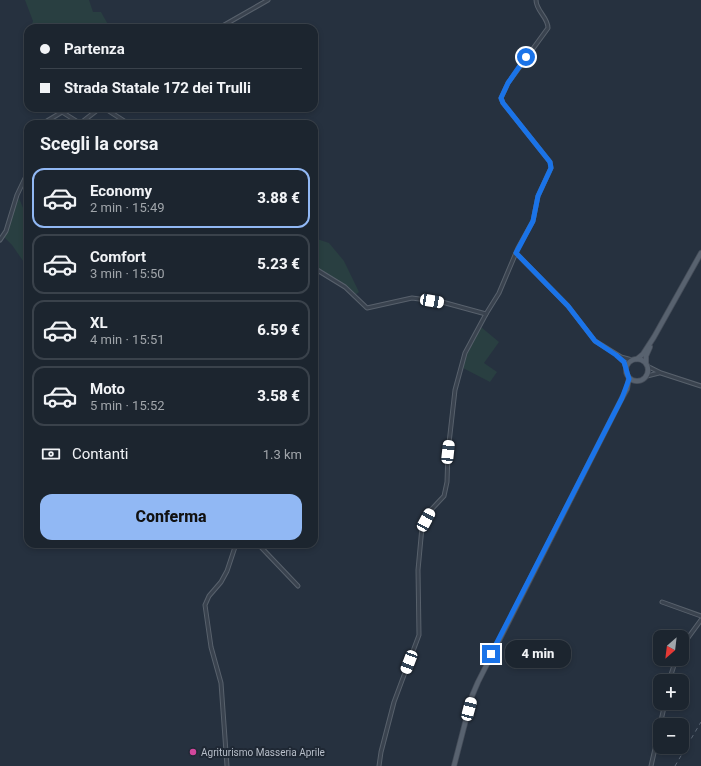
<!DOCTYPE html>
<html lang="it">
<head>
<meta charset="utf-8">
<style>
  :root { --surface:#1c252f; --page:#29313b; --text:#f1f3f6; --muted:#a0a5aa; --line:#3a424b; --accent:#91b8f4 }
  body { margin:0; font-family:Roboto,sans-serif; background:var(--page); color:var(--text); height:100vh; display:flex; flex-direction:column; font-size:15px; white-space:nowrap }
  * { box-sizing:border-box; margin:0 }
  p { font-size:13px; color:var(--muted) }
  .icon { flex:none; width:22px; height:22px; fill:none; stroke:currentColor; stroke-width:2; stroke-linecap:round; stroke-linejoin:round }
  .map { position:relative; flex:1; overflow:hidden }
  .side { position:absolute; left:24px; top:120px; width:294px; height:428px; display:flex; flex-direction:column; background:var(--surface); border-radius:12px; box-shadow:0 2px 6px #0003,0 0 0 1px var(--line) }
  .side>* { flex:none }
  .hud { position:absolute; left:24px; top:24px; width:294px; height:88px; border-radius:12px; box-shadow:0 2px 6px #0003,0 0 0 1px var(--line); display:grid; align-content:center; height:88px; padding:0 16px; background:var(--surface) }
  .needle { width:26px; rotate:208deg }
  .controls { position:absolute; left:653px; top:630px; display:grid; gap:8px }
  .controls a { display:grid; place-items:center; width:36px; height:36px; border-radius:8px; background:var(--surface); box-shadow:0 2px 6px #0003,0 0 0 1px var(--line); font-size:20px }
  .end { position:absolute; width:18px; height:18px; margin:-9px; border:5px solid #1a73e8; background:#fff; box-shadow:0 0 0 2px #fff }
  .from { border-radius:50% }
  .bubble { position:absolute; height:28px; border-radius:12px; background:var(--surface); box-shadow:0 2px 6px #0003,0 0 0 1px var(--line); font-size:13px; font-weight:800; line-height:28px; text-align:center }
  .car { position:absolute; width:12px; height:24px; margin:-12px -6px; border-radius:5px; box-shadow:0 0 3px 1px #0007; background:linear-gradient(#fff 24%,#345 0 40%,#fff 0 76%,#345 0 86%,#fff 0) }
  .hud b { display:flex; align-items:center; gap:14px; height:38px; font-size:15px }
  .hud b+b { border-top:1px solid var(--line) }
  .hud i { width:10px; height:10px; background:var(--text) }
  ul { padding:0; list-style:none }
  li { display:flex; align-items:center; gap:12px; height:60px; margin:0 8px 6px; padding:0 8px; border:2px solid var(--line); border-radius:12px }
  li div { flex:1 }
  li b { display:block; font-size:15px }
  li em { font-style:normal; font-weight:800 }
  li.selected { border-color:var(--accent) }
  li>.icon { width:36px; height:36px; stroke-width:1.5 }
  h2 { padding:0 16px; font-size:18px; line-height:48px }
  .pay { display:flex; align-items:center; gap:10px; height:44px; padding:0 16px; font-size:15px }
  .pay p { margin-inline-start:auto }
  .cta { display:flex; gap:8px; margin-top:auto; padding:8px 16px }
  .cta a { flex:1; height:46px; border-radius:12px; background:var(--accent); color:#111; font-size:16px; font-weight:800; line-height:46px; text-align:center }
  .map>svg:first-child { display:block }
  .green { fill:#293f41 }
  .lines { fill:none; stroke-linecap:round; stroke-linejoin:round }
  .street-casing { stroke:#58616c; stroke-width:5 }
  .primary-casing { stroke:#444c58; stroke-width:6 }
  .street { stroke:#3a434f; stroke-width:3 }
  .primary { stroke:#58626f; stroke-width:4.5 }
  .rail { stroke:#5c6776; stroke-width:1; stroke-dasharray:4 4; stroke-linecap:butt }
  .route { stroke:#1a73e8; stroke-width:5 }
  .hotel-dot { fill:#d1479c; stroke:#1f2834; stroke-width:1.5 }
  .labels { text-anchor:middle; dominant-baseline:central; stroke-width:4; stroke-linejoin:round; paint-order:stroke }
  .poi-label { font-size:10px; fill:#b7bec9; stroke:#1f2834; text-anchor:start }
</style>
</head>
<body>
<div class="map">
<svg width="701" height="766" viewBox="0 0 701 766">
  <rect width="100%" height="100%" fill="#26313f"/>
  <g class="green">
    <polygon points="25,0 89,0 93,12 101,12 110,28 93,28 89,23 81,28 31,28 33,21"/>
    <polygon points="19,198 28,220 28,268 12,245 4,237"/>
    <polygon points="314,238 329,243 344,261 359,292 355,295 314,265"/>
    <polygon points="481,327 499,342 484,363 497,372 490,382 463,368 467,354"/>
  </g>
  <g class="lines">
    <defs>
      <g id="street">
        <polyline points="219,28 268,0"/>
        <polyline points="104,108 129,124"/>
        <polyline points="42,124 62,112 78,122 82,122 100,108"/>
        <polyline points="0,240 6,231 17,195 28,172"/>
        <polyline points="516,253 568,306 595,341 621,357 632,360"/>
        <polyline points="314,268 345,287 367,308 412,298 442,302 486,314"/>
        <polyline points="619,357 624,362 626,368"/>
        <polyline points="647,366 661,373 701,386"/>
        <polyline points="647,376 659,373"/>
        <polyline points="258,544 298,586"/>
        <polyline points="662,602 701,616"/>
        <polyline points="682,646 701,620"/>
        <polyline points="669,681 676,659"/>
        <polyline points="660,725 665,703"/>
        <polyline points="227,766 221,683 211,647 205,605 209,596 221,582 227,571 236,544"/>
        <path d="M379,766l2,-14 13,-50 25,-67 -1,-65 4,-43 8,-16 14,-15 3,-14 1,-30 7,-62 10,-37 21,-39 13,-21 19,-45 15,-27 5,-25 13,-28 -1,-6 -47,-59 -2,-5 7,-15 40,-55c0,-11 -12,-17 -12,-28"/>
        <polyline points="651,766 660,727"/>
      </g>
      <g id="primary">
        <polyline points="637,359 643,354 654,337 701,253"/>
        <circle cx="637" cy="370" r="11"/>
        <polyline points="646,363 646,356 650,347"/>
        <polyline points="454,766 472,696 478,682 622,398 627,389 629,378"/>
      </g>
    </defs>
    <use href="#street" class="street-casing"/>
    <use href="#primary" class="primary-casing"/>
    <use href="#street" class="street"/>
    <use href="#primary" class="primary"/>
    <polyline class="rail" points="675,766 701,722"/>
  </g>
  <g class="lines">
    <polyline class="route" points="491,654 622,398 629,379 624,362 616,355 595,341 568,306 516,253 533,221 538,196 551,168 550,162 503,103 501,98 508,83 526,57"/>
  </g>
  <circle class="hotel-dot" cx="193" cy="752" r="4"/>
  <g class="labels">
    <g class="poi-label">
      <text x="201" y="752">Agriturismo Masseria Aprile</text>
    </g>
  </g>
</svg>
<div class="controls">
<a><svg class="needle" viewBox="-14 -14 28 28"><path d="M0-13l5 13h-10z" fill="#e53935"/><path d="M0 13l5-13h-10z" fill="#a0a5aa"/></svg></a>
<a>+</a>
<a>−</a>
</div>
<i class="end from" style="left:526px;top:57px"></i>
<i class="end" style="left:491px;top:654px"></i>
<div class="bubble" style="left:505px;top:640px;width:66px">4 min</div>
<i class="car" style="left:432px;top:301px;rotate:100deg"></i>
<i class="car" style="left:448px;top:452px;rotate:6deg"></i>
<i class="car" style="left:426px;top:520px;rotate:28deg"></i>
<i class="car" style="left:409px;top:662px;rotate:201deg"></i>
<i class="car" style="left:469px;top:709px;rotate:15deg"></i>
<div class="hud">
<b><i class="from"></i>Partenza</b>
<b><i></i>Strada Statale 172 dei Trulli</b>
</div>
<section class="side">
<h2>Scegli la corsa</h2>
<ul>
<li class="selected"><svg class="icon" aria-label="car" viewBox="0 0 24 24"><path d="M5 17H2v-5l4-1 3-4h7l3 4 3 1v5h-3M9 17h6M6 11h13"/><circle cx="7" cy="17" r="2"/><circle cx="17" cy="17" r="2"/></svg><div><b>Economy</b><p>2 min · 15:49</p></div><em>3.88 €</em></li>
<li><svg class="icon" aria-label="car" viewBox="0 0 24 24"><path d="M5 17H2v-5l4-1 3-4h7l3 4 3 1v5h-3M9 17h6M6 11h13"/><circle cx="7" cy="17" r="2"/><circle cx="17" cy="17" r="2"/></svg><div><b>Comfort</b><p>3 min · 15:50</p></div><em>5.23 €</em></li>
<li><svg class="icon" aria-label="car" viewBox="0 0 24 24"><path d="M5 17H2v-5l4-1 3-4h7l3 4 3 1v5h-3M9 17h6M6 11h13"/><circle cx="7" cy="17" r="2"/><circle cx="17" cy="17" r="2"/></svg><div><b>XL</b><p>4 min · 15:51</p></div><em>6.59 €</em></li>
<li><svg class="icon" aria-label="car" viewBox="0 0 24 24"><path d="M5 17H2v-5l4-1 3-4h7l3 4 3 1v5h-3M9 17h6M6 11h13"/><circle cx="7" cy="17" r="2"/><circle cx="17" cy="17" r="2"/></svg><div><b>Moto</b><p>5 min · 15:52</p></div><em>3.58 €</em></li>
</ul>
<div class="pay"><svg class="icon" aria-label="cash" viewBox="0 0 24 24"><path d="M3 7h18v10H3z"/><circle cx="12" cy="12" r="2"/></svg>Contanti<p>1.3 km</p></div>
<div class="cta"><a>Conferma</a></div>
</section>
</div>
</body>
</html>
